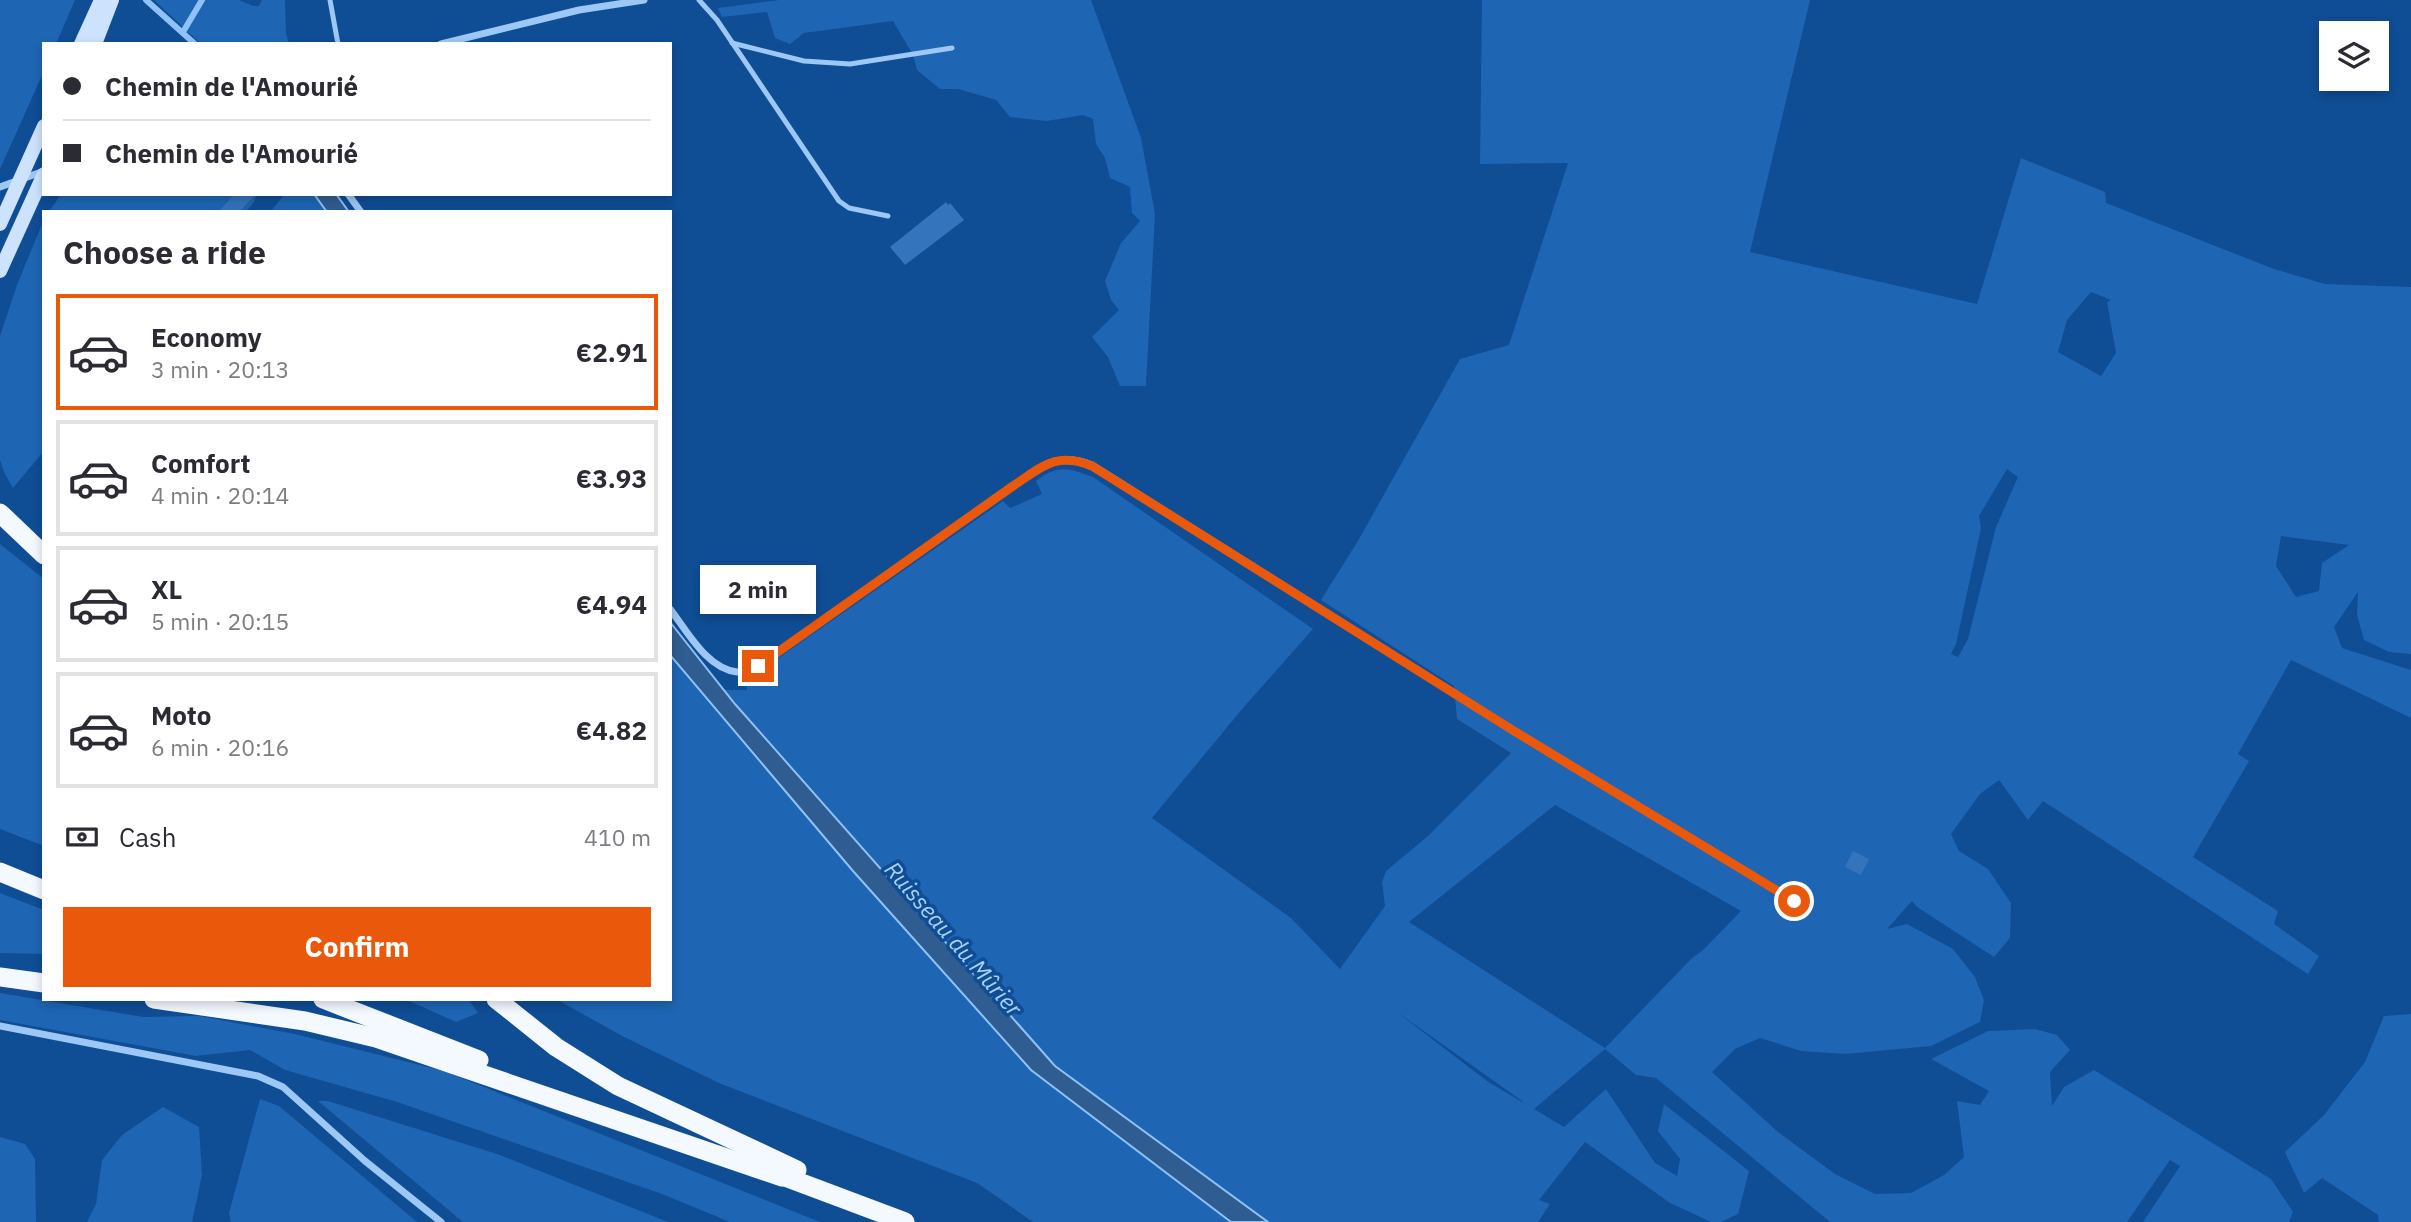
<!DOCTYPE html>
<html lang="en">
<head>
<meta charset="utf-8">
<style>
  :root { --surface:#fff; --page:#f2f2f3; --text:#2b2b33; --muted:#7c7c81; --line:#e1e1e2; --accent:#ea580c }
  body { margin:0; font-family:"IBM Plex Sans",sans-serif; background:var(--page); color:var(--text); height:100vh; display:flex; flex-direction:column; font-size:26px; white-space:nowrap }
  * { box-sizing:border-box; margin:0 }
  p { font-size:23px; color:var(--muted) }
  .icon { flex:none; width:38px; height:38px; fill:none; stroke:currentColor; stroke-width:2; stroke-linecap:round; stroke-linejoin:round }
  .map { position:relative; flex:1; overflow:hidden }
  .panel { position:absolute; left:42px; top:210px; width:630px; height:791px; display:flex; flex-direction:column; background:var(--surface); border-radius:0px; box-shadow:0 4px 10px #0003 }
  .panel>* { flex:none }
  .banner { position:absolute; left:42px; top:42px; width:630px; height:154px; border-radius:0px; box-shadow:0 4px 10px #0003; display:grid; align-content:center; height:154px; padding:0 21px; background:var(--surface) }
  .fabs { position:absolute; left:2319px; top:21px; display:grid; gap:14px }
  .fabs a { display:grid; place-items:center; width:70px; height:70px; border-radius:0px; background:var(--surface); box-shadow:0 4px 10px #0003; font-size:35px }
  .end { position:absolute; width:32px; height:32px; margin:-16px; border:9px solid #ea580c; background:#fff; box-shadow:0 0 0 4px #fff }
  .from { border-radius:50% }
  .bubble { position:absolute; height:49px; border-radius:0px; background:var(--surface); box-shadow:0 4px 10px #0003; font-size:23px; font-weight:700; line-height:49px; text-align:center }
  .banner b { display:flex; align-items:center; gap:24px; height:66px; font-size:26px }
  .banner b+b { border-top:2px solid var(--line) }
  .banner i { width:18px; height:18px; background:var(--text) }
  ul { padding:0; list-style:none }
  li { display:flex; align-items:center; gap:21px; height:116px; margin:0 14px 10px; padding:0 7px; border:4px solid var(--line); border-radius:0px }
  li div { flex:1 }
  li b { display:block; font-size:26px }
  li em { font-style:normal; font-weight:700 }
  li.current { border-color:var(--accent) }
  li>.icon { width:63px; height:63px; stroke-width:1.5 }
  h2 { padding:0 21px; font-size:32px; line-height:84px }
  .pay { display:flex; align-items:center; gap:18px; height:77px; padding:0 21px; font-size:26px }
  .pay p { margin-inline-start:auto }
  .primary-button { display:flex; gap:14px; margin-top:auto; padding:14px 21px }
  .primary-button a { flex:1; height:80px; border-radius:0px; background:var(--accent); color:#fff; font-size:28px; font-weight:700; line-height:80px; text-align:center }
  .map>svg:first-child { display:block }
  .green { fill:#1e65b3; fill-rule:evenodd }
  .water { fill:#2f5d91; stroke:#8ec2f8; stroke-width:2 }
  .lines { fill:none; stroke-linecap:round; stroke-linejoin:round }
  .stream { stroke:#8ec2f8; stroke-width:6 }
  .building { fill:#3474bc }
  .service { stroke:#9dc7f4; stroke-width:5 }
  .minor { stroke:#9dc7f4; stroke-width:7 }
  .secondary { stroke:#cde3fd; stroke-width:14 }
  .trunk { stroke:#f4f9ff; stroke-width:19 }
  .route { stroke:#ea580c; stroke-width:9 }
  .labels { text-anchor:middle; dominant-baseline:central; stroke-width:7; stroke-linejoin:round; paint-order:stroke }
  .water-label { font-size:23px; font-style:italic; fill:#a9d1fb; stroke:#0f4d95 }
</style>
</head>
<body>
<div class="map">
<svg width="2411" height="1222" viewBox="0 0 2411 1222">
  <rect width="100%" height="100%" fill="#0f4d95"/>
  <g class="green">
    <polygon points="0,0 75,0 56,44 44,44 44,71 0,169"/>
    <polygon points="154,0 239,0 253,6 259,6 262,0 285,0 286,33 289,44 201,44"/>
    <polygon points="779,0 1091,0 1141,138 1155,214 1146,386 1120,386 1108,357 1092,337 1119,310 1111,300 1105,281 1121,243 1140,221 1132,213 1130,187 1110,178 1105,158 1096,144 1093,119 1083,115 1047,121 1010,117 996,100 958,89 940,89 917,70 913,55 893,21 804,33 790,44 775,38 767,12 722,17 718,8"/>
    <path d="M1482,0h328l-60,252 227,52 44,-146 84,34 1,11 168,66 51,15 86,3v367l-22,-2 -25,-12 -7,-25 1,-23 -24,35 8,21 69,22v48l-120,-58 -53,94 11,7 -56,96 85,54 -4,13 45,32 -11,18 -265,-173 -15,19 -29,-40 -19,14 -29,40 8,17 29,18 23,34 -1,35 -16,19 -77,-50 -5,-6 -25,28 20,-5 46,25 22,28 9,23 -4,22 -49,24 -86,8 -44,-3 -41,-13 -25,11 -23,23 66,60 57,42 40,20 36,-1 33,-18 20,-18 -7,-56 23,4 9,-14 -58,-32 57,-28 47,-2 22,6 13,15 -20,22 2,34 12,-19 30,-17 177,109 22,33 -4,10h-146l37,-56 -10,-6 -43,62h-297l-174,-144 -20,-3 -31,-26 -71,60 30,18 42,-38 49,74 22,13 3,-17 -22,-28 6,-27 85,67 -11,43 -17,8h-10l-41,-19 -85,-61 -46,58 11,4 -12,18h-270l-213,-156 -331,-376h23v-10l256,-179 7,7 32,-14 -6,-13c22,-17 32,-13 57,-4l220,152 -70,79 -91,110 139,100 49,51 45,-63 -3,-24 4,-11 42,-35 83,-83 -54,-34 -3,-33 -133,-86 38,-61 101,-180 49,-14 59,-182 -88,1zM2091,292l20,8 -4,2 9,51 -15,23 -43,-24 9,-32zM2007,469l11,8 -22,50 -28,112 -10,18 -7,-3 5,-10 25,-116 -2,-12zM2281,536l68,9 -27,18 -3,28 -23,6 -20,-31zM1555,805l186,106 -39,40 -10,7 -87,90 -196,-126zM1397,1012l125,89v1l-35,-21z"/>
    <polygon points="61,194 257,194 254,202 246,212 49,212"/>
    <polygon points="285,194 314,194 327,212 270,212"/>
    <polygon points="44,219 44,451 13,488 4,472 0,460 0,336 17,285"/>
    <polygon points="0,544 44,579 44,846 0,829"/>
    <polygon points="670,655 853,871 1031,1070 1231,1222 1033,1222 977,1183 719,1083 624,1037 556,999 670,999"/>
    <polygon points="0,893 44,910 44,954 0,953"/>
    <polygon points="0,993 143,1017 199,1016 295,1034 444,1071 820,1222 730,1222 662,1194 397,1102 285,1070 250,1050 196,1056 0,1020"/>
    <polygon points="405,999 468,999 478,1013 456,1022"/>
    <polygon points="2411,1014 2411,1222 2379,1222 2378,1215 2322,1178 2304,1193 2285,1152 2324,1115 2365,1062 2384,1016"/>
    <polygon points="260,1099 279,1106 417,1222 231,1222 229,1213"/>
    <polygon points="318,1101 328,1101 497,1154 668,1222 463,1222"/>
    <polygon points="163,1107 199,1127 202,1175 192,1222 87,1222 96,1204 102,1160 122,1135"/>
    <polygon points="0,1137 25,1144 35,1159 36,1222 0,1222"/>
  </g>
  <g class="water">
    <polygon points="314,194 336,194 349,212 327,212"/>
    <polygon points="670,622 735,704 1055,1066 1268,1222 1231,1222 1031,1070 853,871 670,655"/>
  </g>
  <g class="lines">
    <g class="stream">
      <polyline points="146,0 195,44"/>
      <polyline points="183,32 202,0"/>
    </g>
  </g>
  <g class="building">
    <polygon points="235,194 256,194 239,212 218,212"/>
    <polygon points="946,202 948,205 950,203 964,220 905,265 890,247"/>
    <polygon points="1853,851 1869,859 1861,875 1845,867"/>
  </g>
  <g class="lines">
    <g class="service">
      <polyline points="330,0 338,44"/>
      <polyline points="699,0 717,20 839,201 849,208 888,216"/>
      <polyline points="732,43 804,61 850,64 952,48"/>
    </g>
    <g class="minor">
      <polyline points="441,44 579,10 644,0"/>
      <polyline points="0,187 44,171"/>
      <polyline points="348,194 361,212"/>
      <path d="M670,609c17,22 37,60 67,63 6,1 15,-4 21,-6l255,-180c29,-19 43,-35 79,-21l422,266 280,170"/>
      <polyline points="0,1026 258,1076 283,1087 365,1161 441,1222"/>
    </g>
    <g class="secondary">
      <polyline points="81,44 101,0"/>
      <polyline points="95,44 112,0"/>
      <polyline points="0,224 44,126"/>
      <polyline points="0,271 44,174"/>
    </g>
    <g class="trunk">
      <polyline points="0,513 44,555"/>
      <polyline points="0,872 44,890"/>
      <polyline points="0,977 44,983"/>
      <polyline points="154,999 305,1021 376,1038 782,1177"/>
      <polyline points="323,999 479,1060"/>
      <polyline points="496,999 556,1047 618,1086 797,1170"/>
      <polyline points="772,1172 905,1222"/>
    </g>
  </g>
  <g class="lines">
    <path class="route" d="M758,666l255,-180c29,-19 43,-35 79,-20l422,265 280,170"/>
  </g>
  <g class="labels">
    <g class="water-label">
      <text transform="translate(954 938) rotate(49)">Ruisseau du Mûrier</text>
    </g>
  </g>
</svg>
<div class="fabs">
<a><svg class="icon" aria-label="layers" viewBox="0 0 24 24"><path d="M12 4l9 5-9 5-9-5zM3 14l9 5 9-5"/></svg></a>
</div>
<i class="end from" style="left:1794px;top:901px"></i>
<i class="end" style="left:758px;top:666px"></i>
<div class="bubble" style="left:700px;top:565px;width:116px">2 min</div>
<div class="banner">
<b><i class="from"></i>Chemin de l'Amourié</b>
<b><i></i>Chemin de l'Amourié</b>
</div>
<section class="panel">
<h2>Choose a ride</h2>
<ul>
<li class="current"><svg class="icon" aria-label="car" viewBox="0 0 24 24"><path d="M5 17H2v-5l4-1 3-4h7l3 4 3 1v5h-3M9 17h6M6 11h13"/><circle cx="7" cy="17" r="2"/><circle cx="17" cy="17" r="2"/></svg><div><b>Economy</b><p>3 min · 20:13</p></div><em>€2.91</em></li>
<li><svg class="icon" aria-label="car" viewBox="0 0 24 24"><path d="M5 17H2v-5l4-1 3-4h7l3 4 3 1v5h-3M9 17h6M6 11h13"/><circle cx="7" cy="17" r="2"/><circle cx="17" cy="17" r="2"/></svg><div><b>Comfort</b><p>4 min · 20:14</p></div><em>€3.93</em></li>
<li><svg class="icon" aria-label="car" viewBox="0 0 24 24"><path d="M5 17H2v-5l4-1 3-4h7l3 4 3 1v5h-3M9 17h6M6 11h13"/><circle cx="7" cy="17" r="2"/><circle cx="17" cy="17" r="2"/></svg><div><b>XL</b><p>5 min · 20:15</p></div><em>€4.94</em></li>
<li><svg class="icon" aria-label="car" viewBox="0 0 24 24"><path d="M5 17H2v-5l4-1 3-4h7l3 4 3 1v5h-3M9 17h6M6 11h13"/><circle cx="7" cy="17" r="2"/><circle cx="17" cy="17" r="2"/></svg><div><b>Moto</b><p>6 min · 20:16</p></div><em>€4.82</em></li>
</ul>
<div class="pay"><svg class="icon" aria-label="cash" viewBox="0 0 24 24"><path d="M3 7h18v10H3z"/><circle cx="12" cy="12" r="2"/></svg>Cash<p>410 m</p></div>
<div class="primary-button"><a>Confirm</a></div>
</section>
</div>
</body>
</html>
